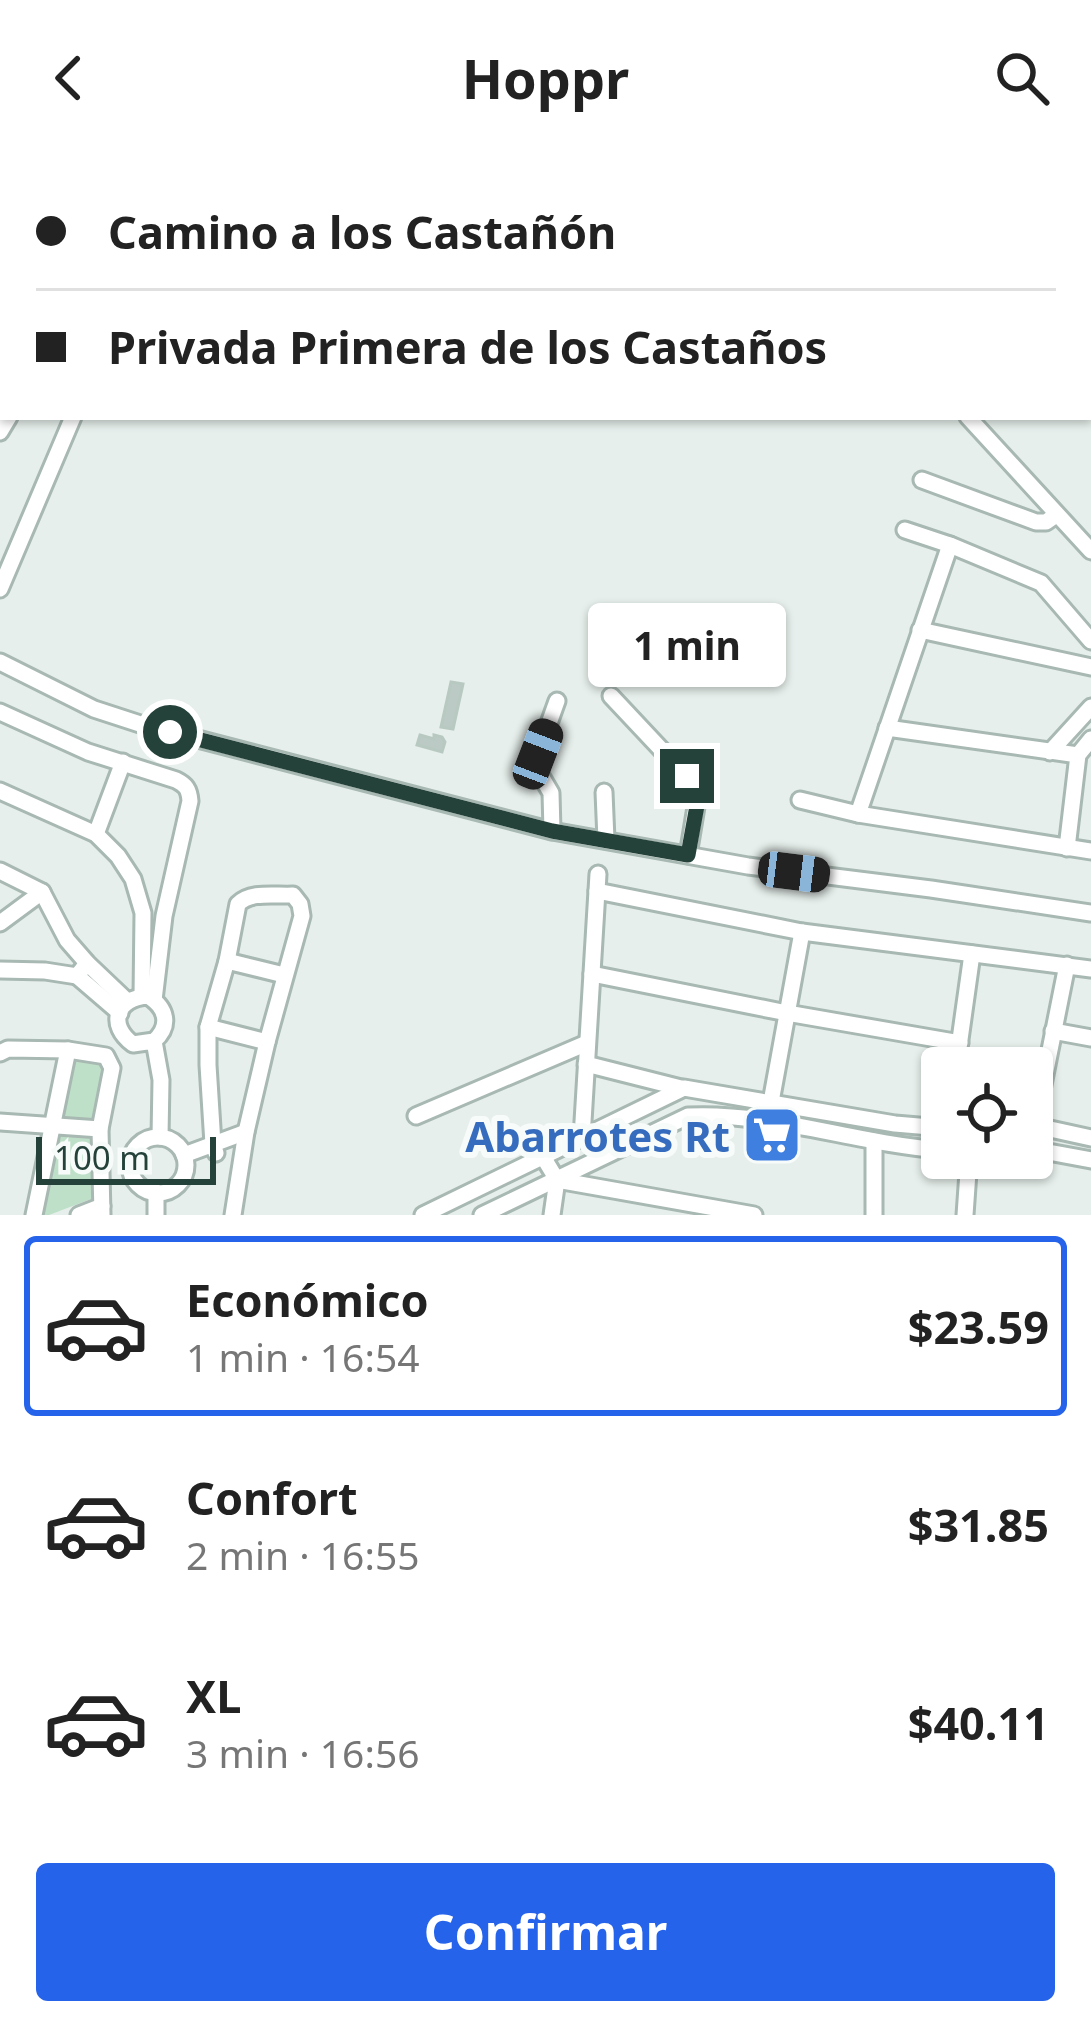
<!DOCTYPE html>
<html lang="es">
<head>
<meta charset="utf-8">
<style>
  :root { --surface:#fff; --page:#f6f6f6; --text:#222; --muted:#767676; --line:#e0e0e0; --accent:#2563eb }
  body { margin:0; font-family:"Noto Sans",sans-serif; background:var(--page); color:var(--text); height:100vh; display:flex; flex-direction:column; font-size:45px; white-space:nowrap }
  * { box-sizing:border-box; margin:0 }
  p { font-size:39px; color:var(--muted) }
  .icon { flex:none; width:66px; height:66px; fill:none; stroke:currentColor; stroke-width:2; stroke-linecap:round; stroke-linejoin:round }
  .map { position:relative; height:1059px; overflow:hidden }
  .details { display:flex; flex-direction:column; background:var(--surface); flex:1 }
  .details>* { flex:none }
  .banner { position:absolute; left:0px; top:0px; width:1092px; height:264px; box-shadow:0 3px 9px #0004; display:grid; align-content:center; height:264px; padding:0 36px; background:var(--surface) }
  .fabs { position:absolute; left:921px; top:891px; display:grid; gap:24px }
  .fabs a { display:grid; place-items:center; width:132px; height:132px; border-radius:12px; background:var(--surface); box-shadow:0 3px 9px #0004; font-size:60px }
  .scale { position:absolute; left:36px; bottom:30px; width:180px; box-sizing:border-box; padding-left:12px; border:6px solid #24423a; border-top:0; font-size:33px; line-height:42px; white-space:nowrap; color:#24423a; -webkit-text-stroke:9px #f7fbf9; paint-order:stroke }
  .end { position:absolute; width:54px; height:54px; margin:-27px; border:15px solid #24423a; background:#fff; box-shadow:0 0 0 6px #fff }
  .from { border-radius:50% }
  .bubble { position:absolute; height:84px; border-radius:12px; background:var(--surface); box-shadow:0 3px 9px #0004; font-size:39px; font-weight:700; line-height:84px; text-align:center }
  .car { position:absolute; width:36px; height:72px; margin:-36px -18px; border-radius:15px; box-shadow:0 0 9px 3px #0007; background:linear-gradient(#222 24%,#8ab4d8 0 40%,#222 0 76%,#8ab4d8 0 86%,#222 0) }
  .banner b { display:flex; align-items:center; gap:42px; height:114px; font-size:45px }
  .banner b+b { border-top:3px solid var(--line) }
  .banner i { width:30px; height:30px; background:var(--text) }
  ul { padding:21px 0 0; list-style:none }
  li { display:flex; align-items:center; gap:36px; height:180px; margin:0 24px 18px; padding:0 12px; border:6px solid transparent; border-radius:12px }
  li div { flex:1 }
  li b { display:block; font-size:45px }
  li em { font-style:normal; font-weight:700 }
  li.current { border-color:var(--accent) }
  li>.icon { width:108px; height:108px; stroke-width:1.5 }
  .button { display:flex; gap:24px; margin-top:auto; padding:24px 36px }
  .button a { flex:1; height:138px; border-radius:12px; background:var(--accent); color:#fff; font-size:48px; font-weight:700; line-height:138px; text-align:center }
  header { display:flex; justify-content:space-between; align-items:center; height:156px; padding:0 36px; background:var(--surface); font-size:54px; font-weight:700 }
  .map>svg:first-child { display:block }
  .green { fill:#bfe0c8 }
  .building { fill:#bbcac4; stroke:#b8c9c2; stroke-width:3 }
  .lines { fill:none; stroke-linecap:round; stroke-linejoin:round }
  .minor-casing { stroke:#a8b8b2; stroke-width:21 }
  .minor { stroke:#fff; stroke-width:15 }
  .route { stroke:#24423a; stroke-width:15 }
  .labels { text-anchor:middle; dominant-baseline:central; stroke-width:12; stroke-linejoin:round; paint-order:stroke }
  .shop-label { font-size:42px; font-weight:bold; fill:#366cbe; stroke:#f7fbf9; text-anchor:end }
</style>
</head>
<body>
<header><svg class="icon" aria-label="back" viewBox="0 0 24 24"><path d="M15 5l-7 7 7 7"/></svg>Hoppr<svg class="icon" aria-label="search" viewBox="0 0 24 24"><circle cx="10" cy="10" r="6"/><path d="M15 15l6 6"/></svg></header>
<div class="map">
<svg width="1091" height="1059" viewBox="0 0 1091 1059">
  <rect width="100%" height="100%" fill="#e6efeb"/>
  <g class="green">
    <polygon points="70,898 99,902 106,912 98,967 53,963"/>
    <polygon points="53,973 94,976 91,1043 49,1059 39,1059"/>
  </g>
  <g class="building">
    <polygon points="451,526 463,528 453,573 441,571"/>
    <polygon points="420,579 434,583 434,579 442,581 445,586 442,596 417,589"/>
  </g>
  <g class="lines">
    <defs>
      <g id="minor">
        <polyline points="15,0 16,3"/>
        <polyline points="735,0 738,3"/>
        <polyline points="120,3 121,0"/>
        <polyline points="183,3 185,0"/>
        <polyline points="0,21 3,21"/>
        <polyline points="0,72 3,73"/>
        <polyline points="968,261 1091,395"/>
        <polyline points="0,276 9,261"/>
        <polyline points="922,324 1036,366 1046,366 1056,359"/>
        <polyline points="905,374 950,389 1041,427 1091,485"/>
        <polyline points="0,433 73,261"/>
        <polyline points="920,474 1091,511"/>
        <polyline points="0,506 94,553 140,568 552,675 748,710 931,733 1091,757"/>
        <polyline points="611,540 687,621 697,645 688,699"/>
        <path d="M0,556l88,40 88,28c10,5 13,9 14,21l-26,115 -10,84"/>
        <polyline points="887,572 1078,599"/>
        <polyline points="1050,596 1091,551"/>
        <polyline points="0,635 96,678 118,700 133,723 143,757 142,840"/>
        <polyline points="604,636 606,684"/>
        <polyline points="800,644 858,658 1091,695"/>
        <polyline points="858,658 950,389"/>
        <polyline points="552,675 551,637 537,613 538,598 557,545"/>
        <polyline points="96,678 123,606"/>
        <polyline points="1067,692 1078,599 1091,583"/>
        <polyline points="0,715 42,736 67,784 87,807 127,845"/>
        <polyline points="597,735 802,776 1091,813"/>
        <polyline points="0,767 42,736"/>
        <polyline points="227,805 284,819"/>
        <polyline points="0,814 45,815 77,820 87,807"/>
        <polyline points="592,818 787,857 960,887"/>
        <polyline points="77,820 120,857"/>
        <polyline points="208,871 267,886"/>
        <polyline points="1053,875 1091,882"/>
        <path d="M154,885l-21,3c-26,-19 -17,-46 15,-48 19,12 23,30 6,45l7,39 -1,57"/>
        <polyline points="0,897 8,893 68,894 106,900 112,912 100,973 102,1059"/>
        <polyline points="586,908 681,932"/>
        <polyline points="956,912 972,798"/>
        <polyline points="771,946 802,776"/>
        <polyline points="416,960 587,887"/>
        <polyline points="0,966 100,973"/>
        <polyline points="1032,969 1091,982"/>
        <polyline points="1035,969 1067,809"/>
        <circle cx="158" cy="1009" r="28"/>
        <polyline points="582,982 598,718"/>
        <polyline points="1032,993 1091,1004"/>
        <path d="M216,997l-3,-9 -5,-79v-38l19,-66 11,-57c13,-13 37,-8 55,-9l7,9 2,12 -35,126 -21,90 -13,83"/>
        <polyline points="184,999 246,976"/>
        <polyline points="542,999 557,1024 754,1059"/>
        <polyline points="156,1036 156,1059"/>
        <polyline points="34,1059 68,894"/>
        <polyline points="79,1059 102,1050"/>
        <polyline points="423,1059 684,932 895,968 942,972"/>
        <path d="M482,1059l206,-99c86,-4 169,28 254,34"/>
        <polyline points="552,1059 557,1024"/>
        <polyline points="874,1059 874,985"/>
        <polyline points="965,1059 969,1002"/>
      </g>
    </defs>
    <use href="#minor" class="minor-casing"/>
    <use href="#minor" class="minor"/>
  </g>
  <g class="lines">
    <polyline class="route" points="170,576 552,675 688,699 698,644 687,620"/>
  </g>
  <defs>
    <symbol id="supermarket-square" viewBox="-11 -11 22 22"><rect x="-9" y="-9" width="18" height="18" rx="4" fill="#3f7fe0" stroke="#f7fbf9"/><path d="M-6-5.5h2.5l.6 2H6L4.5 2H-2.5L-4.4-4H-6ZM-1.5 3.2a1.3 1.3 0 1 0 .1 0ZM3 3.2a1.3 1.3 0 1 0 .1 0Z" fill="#fff"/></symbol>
  </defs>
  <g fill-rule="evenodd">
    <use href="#supermarket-square" x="739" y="946" width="66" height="66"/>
  </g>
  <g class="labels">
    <g class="shop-label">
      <text x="730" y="979">Abarrotes Rt</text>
    </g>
  </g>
</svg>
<div class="fabs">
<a><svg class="icon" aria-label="locate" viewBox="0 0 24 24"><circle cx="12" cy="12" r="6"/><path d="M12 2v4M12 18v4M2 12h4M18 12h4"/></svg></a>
</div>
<div class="scale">100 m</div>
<i class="end from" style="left:170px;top:576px"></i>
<i class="end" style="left:687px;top:620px"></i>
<div class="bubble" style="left:588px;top:447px;width:198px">1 min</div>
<i class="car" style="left:538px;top:598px;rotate:21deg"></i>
<i class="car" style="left:794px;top:716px;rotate:97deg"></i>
<div class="banner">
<b><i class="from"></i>Camino a los Castañón</b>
<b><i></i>Privada Primera de los Castaños</b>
</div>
</div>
<section class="details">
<ul>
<li class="current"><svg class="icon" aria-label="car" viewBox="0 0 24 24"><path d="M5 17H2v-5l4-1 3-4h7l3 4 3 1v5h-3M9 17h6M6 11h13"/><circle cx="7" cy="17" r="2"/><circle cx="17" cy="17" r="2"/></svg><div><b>Económico</b><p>1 min · 16:54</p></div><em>$23.59</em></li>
<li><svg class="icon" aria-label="car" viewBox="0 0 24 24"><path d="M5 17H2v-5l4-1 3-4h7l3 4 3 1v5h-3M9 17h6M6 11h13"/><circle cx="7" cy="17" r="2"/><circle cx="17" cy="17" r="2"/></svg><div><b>Confort</b><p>2 min · 16:55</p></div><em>$31.85</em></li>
<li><svg class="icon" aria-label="car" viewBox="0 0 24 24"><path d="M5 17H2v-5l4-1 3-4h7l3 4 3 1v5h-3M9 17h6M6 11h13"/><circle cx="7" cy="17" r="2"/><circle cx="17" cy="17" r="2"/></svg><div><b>XL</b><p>3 min · 16:56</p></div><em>$40.11</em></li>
</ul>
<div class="button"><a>Confirmar</a></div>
</section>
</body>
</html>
